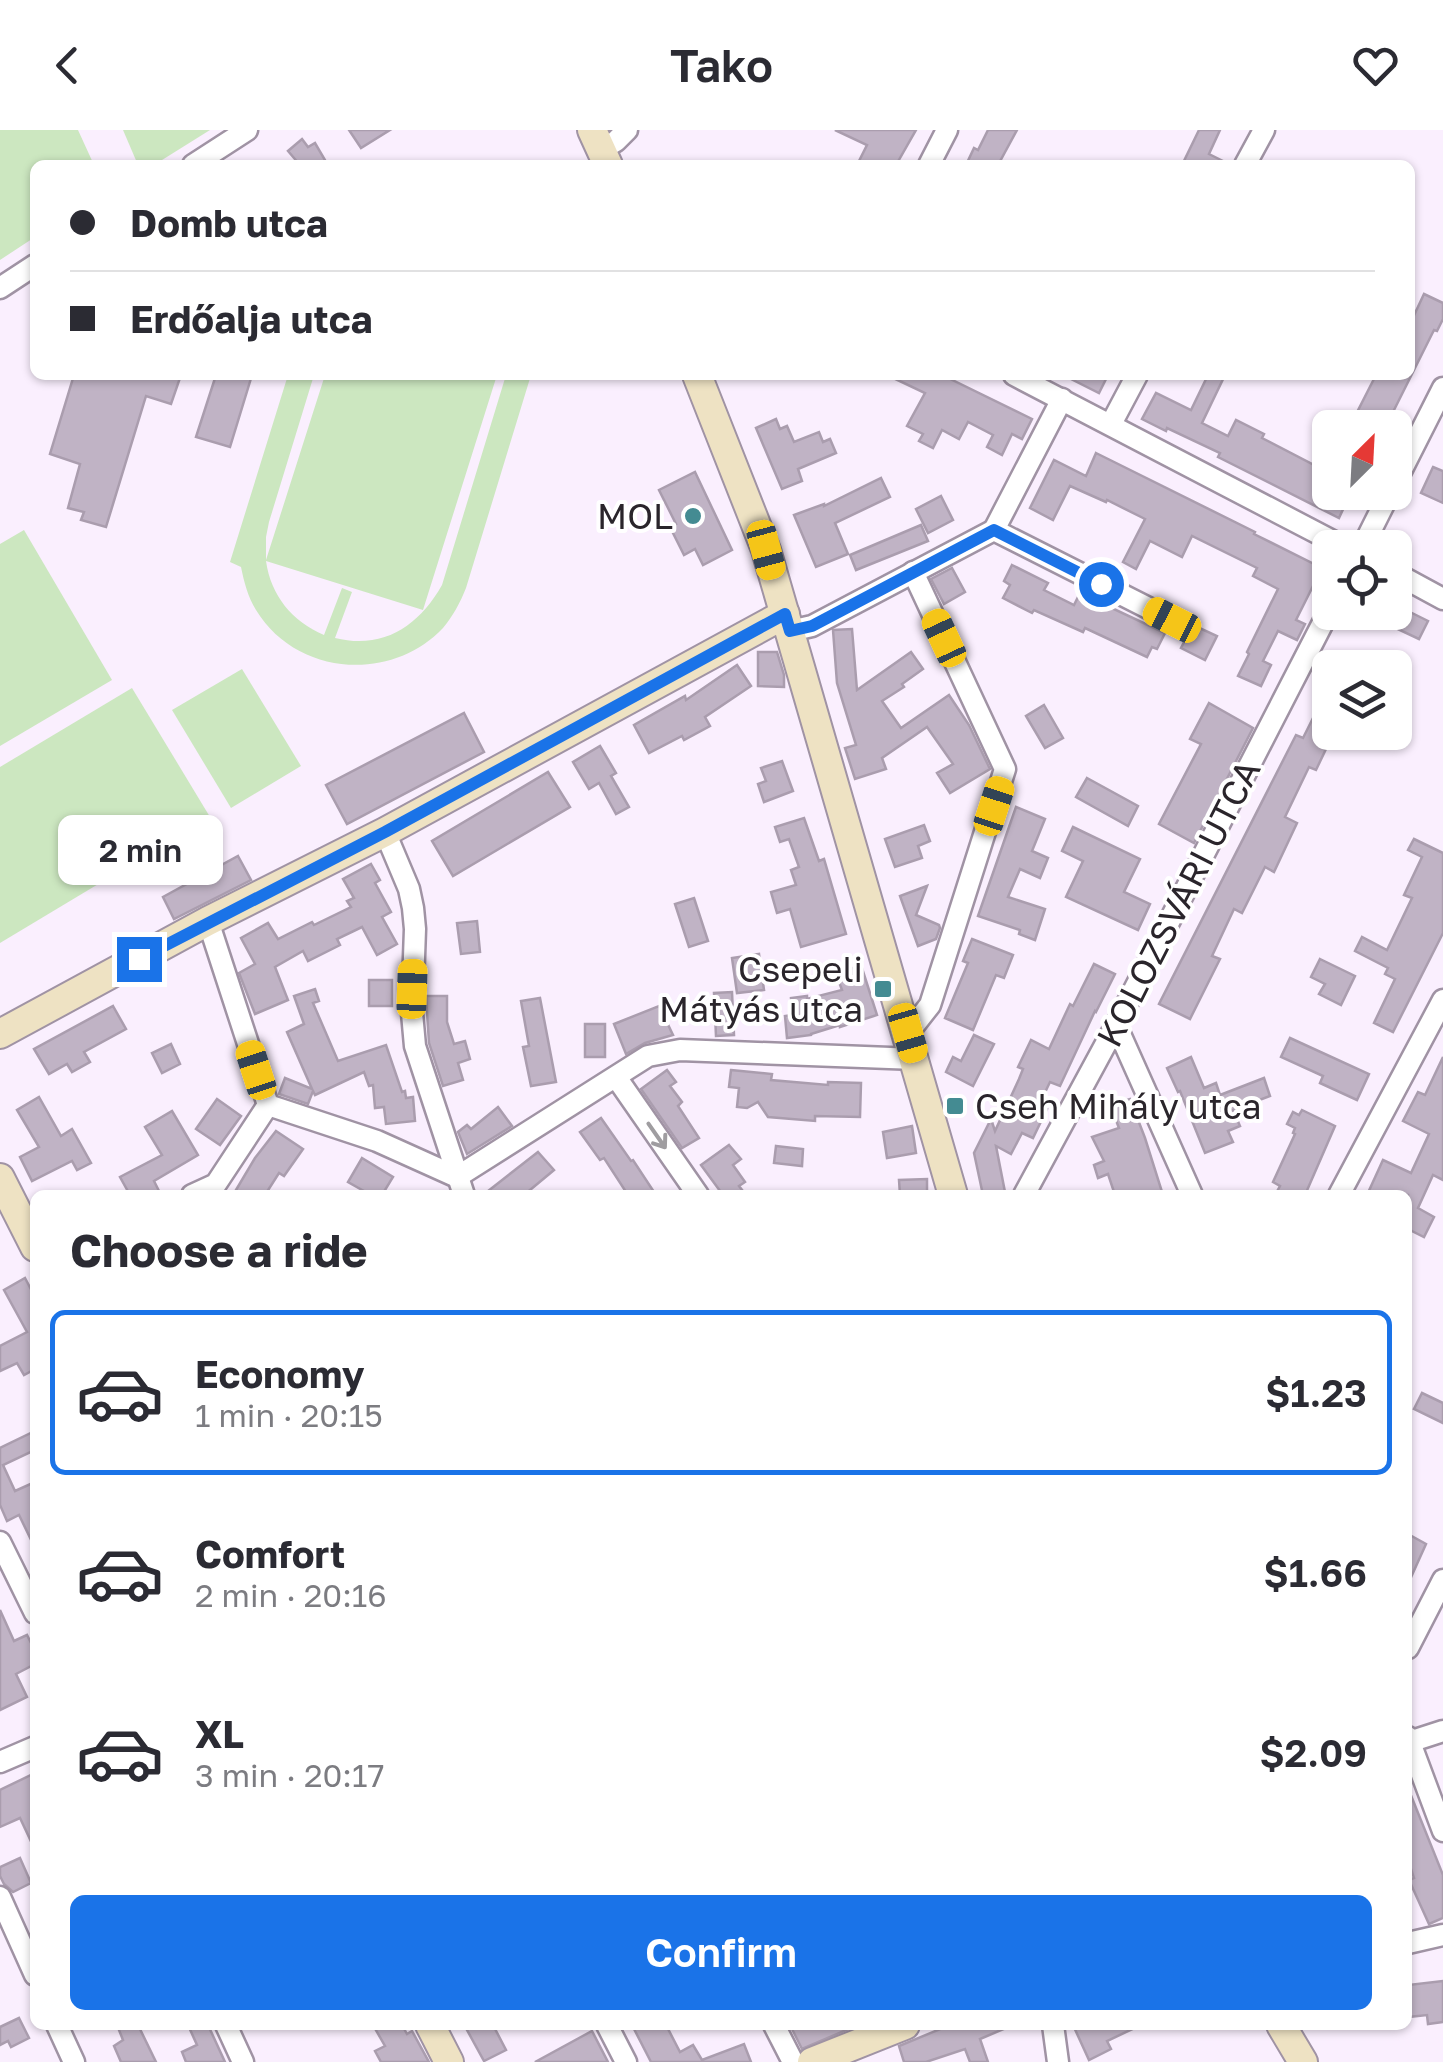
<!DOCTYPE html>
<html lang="en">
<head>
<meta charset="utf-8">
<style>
  :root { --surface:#fff; --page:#f7f7f7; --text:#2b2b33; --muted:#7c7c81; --line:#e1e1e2; --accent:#1a73e8 }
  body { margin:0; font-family:"Golos Text",sans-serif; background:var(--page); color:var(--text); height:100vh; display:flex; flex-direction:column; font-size:38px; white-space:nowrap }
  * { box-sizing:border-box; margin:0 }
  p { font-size:32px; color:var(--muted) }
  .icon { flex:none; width:55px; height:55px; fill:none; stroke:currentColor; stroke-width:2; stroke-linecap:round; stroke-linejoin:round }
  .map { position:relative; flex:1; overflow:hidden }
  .drawer { position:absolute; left:30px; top:1060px; width:1382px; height:840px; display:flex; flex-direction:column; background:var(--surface); border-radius:15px; box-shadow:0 2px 8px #0004 }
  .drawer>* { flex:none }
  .guide { position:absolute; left:30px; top:30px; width:1385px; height:220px; border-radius:15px; box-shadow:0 2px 8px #0004; display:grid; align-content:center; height:220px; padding:0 40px; background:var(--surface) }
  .needle { width:65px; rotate:24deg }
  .buttons { position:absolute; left:1312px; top:280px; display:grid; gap:20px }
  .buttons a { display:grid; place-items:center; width:100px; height:100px; border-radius:15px; background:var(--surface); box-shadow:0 2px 8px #0004; font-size:50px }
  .end { position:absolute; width:45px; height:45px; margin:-22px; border:12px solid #1a73e8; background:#fff; box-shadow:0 0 0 5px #fff }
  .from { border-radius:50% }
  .bubble { position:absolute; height:70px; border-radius:15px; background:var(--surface); box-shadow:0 2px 8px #0004; font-size:32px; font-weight:600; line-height:70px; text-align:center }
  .car { position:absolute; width:30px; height:60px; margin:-30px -15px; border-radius:12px; box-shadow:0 0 8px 2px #0007; background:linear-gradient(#f5c518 24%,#345 0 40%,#f5c518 0 76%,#345 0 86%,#f5c518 0) }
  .guide b { display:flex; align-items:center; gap:35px; height:95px; font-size:38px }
  .guide b+b { border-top:2px solid var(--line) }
  .guide i { width:25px; height:25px; background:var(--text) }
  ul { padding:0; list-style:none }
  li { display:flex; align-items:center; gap:30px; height:165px; margin:0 20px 15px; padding:0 20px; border:5px solid transparent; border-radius:15px }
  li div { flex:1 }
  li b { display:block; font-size:38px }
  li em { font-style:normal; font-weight:600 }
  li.selected { border-color:var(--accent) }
  li>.icon { width:90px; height:90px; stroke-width:1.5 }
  h2 { padding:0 40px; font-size:45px; line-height:120px }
  .primary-button { display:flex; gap:20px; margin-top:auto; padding:20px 40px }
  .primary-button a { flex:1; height:115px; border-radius:15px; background:var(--accent); color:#fff; font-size:40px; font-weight:600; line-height:115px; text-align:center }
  header { display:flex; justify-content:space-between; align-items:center; height:130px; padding:0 40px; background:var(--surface); font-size:45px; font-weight:600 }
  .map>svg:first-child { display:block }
  .green { fill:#cce7c0 }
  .building { fill:#c0b3c5; stroke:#aa9dae; stroke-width:2.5 }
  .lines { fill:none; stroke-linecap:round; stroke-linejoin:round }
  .street-casing { stroke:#a093a4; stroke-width:25 }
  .secondary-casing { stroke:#a093a4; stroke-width:32 }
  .street { stroke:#fff; stroke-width:20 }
  .secondary { stroke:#eee2c3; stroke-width:28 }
  .oneway { stroke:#9f9da0 }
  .route { stroke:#1a73e8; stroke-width:12 }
  .poi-dot { fill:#448b92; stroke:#fff; stroke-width:4 }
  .labels { text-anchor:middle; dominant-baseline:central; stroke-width:8; stroke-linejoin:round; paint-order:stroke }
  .poi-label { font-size:35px; fill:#2a252b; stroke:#fff; text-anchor:end }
  .street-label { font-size:35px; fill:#2a252b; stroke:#fff }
</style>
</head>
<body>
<header><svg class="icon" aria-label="back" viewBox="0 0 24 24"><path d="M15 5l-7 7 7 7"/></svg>Tako<svg class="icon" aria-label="heart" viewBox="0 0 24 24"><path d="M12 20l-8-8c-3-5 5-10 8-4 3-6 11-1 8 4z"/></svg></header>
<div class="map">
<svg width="1443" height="1932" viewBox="0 0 1443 1932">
  <rect width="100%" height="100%" fill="#faeffe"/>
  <g class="green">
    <polygon points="0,0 78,0 94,35 35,35 35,107 0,130"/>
    <polygon points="123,0 210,0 154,35 138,35"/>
    <path d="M288,245h26l-45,147 -3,15v23l59,-185h172l-74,235 -157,-49c5,35 26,60 58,74l18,-47 10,4 -17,46c48,12 84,-12 107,-53l64,-210h25l-65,213c-6,15 -13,28 -23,40 -52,55 -147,48 -187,-18 -8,-13 -12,-28 -15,-43l-11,-5z"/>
    <polygon points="24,400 112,550 0,616 0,414"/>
    <polygon points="242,539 301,636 231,678 172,580"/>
    <polygon points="132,558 210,687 0,813 0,637"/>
  </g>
  <g class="building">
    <polygon points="349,0 390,0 361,18"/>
    <polygon points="835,0 916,0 896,35 857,35 867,15"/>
    <polygon points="988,0 1017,0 998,35 966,35 974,18 978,20"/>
    <polygon points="1199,0 1220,0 1209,24 1231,35 1182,35"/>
    <polygon points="302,9 308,17 315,13 325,30 317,35 300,35 288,21"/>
    <polygon points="1424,164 1443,173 1443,189 1437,201 1434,200 1385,298 1349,298 1376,245 1410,245 1410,194"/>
    <polygon points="74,245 181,245 171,274 146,266 106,397 81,390 84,382 68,378 80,334 50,324"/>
    <polygon points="216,245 252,245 230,317 196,307"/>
    <polygon points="887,245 942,245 1032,289 1022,309 1012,304 1002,325 987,317 993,305 968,292 959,309 942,300 933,318 919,311 923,304 907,296 925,263"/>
    <polygon points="1063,245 1108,245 1099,263"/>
    <polygon points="1208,245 1225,245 1202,293 1228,306 1236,290 1264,304 1262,308 1320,338 1330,317 1330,362 1351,362 1339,388 1218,327 1220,323 1167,298 1166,301 1142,289 1156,263 1191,280"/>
    <polygon points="776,289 780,299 787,296 794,312 819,302 823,312 830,309 836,323 798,339 802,351 782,359 756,298"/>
    <polygon points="1096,323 1255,402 1254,404 1322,438 1296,490 1305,494 1297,510 1278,501 1263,531 1271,535 1261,556 1238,546 1249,524 1247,522 1278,459 1253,446 1257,438 1192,406 1182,427 1150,411 1136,439 1123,432 1145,389 1107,370 1106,372 1070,356 1053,390 1030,378 1054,330 1086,346"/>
    <polygon points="1433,337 1443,341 1443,373 1421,363"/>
    <polygon points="695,342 732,420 703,435 695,419 684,425 670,397 676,394 659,360"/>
    <polygon points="881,348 890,367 835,393 848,424 816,437 794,385 824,374 824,376"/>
    <polygon points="941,366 953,390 928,403 916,379"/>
    <polygon points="921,395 928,411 856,440 850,425"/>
    <polygon points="1012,435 1048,453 1044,460 1074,475 1080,463 1165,503 1157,519 1152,517 1147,527 1085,498 1083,502 1034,480 1032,483 1003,468 1010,455 1004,451"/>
    <polygon points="952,438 965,462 944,474 931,449"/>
    <polygon points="1404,479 1428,491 1419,509 1383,492 1380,497 1353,482 1403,482"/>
    <polygon points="1193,495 1217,506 1205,530 1181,518"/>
    <polygon points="852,499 857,560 911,522 923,539 902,554 904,557 882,571 901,598 949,565 969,595 990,639 950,663 937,643 953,634 927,597 882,628 886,639 855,649 845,618 856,615 837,553 833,500"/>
    <polygon points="758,522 777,522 784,545 784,557 758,556"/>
    <polygon points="737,535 751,556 705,587 710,596 684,610 682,606 649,623 634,595 685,566 686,570"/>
    <polygon points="1330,554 1330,608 1325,619 1326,619 1316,640 1309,637 1285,687 1297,693 1274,742 1265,737 1242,783 1234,779 1212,826 1220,829 1190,889 1159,874 1296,605 1303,608"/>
    <polygon points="1209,573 1253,598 1194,713 1159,694 1201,614 1190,609"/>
    <polygon points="1044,575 1063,608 1045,618 1026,586"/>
    <polygon points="464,583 484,622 347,694 326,655"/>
    <polygon points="600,616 616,643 611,646 629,677 616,684 599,653 589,659 573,632"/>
    <polygon points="782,631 793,661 764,672 758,654 766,651 761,638"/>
    <polygon points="548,642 570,677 453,746 432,711"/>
    <polygon points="1087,648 1138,676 1128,696 1076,667"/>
    <polygon points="1016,677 1045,689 1032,721 1048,728 1040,748 1020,739 1008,767 1045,779 1035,810 1019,804 1020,800 978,786"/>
    <polygon points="804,688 819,731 824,729 846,804 801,817 790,779 777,783 771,762 796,755 791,740 799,737 789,709 780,712 775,697"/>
    <polygon points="924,695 930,711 918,716 922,728 895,737 885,709"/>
    <polygon points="1073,697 1140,729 1124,762 1150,774 1138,800 1066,767 1083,731 1062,721"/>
    <polygon points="1414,709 1443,723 1443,803 1393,902 1374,893 1395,849 1385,844 1388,838 1355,821 1362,807 1387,820 1412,768 1404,765 1422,727 1408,720"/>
    <polygon points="238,726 251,750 174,789 163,767"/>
    <polygon points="371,734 380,750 375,753 391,782 382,787 397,814 377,825 362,797 337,809 340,815 308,831 303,821 275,837 288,870 255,884 239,843 255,834 241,808 268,793 278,809 312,792 314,795 351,777 347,771 354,768 343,749"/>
    <polygon points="927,756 916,785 939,795 940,798 936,809 918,816 900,766"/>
    <polygon points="694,768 708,811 689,817 675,774"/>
    <polygon points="477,791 480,822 461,824 457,793"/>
    <polygon points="972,809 1013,825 1004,848 996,845 973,900 945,888 968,833 963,831"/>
    <polygon points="759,824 764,860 737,863 732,828"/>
    <polygon points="1320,829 1355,846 1341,875 1319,864 1325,854 1311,847"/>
    <polygon points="1094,834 1115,844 1096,882 1095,881 1060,956 1050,952 1039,975 1047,979 1033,1008 1022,1003 1011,1024 996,1016 1005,1062 983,1065 974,1023 991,989 995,1001 1019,949 1023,939 1018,937 1031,910 1049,919 1070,874 1073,876"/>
    <polygon points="861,835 877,885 840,897 840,895 811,904 811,905 787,908 785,886 792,885 791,868 807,866 807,869 842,860 836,844"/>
    <rect x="369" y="850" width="23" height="26"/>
    <polygon points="315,859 319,871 313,873 338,931 386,915 402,962 405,961 406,968 413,967 415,991 386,994 384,977 375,978 373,955 369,956 364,942 315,965 313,961 308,974 279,964 285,948 312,959 287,902 304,894 294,866"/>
    <polygon points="732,862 734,905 716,906 714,863"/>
    <polygon points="426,866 447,866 447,892 454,914 465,911 470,929 458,933 463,950 443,956 429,913"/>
    <polygon points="540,868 556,952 531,956 523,917 529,916 521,871"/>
    <polygon points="113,876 126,899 84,922 90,932 72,942 67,934 49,944 34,919"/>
    <polygon points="659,876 673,905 645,913 626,924 614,894"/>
    <rect x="585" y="894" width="20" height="33"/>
    <polygon points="974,905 994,914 973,956 946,942 953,927 961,931"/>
    <polygon points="1290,908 1369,944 1357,970 1320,953 1323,946 1281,927"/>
    <polygon points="171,914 180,934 162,943 152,923"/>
    <polygon points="1191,927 1204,958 1216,953 1220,965 1264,948 1270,966 1233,980 1240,996 1228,1001 1233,1012 1205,1023 1180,961 1178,962 1167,938"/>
    <polygon points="1443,927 1443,1050 1433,1045 1418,1078 1434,1087 1424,1107 1408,1099 1408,1065 1367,1065 1383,1030 1411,1043 1429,1004 1403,991 1418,962 1425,965"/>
    <polygon points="667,940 676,952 670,956 682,972 678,976 699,1008 682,1018 641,959"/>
    <polygon points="731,940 772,944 771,950 828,955 828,952 861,953 860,987 815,986 815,991 768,987 758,972 747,978 737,977 739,958 729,957"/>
    <polygon points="39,967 61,1006 72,999 91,1033 77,1040 72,1031 32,1051 20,1027 39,1017 17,980"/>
    <polygon points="217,969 241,986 220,1015 196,999"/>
    <polygon points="1130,969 1145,1008 1163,1065 1115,1065 1108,1044 1098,1048 1094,1035 1104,1031 1092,1007 1119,998 1110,975"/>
    <polygon points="498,977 512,996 467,1024 458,1002 467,995 471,999"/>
    <polygon points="1302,980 1335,996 1305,1065 1275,1065 1280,1056 1273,1052 1295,1004 1293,1003 1295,998 1287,994 1293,982 1299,985"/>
    <polygon points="172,981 198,1025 154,1051 161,1065 130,1065 120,1047 162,1025 145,997"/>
    <polygon points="601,988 631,1031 633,1030 656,1065 628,1065 604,1028 600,1030 580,1002"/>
    <polygon points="912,996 916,1023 887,1028 883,1002"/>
    <polygon points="276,1001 303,1019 284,1046 279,1043 265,1065 243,1065 236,1060 255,1028"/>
    <polygon points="729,1015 741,1029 733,1035 745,1052 739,1056 746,1065 723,1065 701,1035"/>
    <polygon points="776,1016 803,1019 802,1036 774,1033"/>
    <polygon points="538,1022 554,1040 524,1065 483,1065"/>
    <polygon points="362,1028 393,1047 382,1065 371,1065 348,1052"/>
    <polygon points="927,1049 927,1065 900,1065 899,1050"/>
    <polygon points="25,1148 35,1167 35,1239 24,1245 17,1233 0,1241 0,1216 27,1202 4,1160"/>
    <polygon points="1422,1263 1443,1273 1443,1293 1414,1279"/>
    <polygon points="35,1301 35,1320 3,1335 15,1361 35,1352 35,1418 19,1385 7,1391 0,1375 0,1318"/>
    <polygon points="1408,1404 1426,1414 1408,1454"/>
    <polygon points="0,1480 14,1511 27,1505 35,1521 35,1534 16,1544 27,1567 0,1580"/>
    <polygon points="35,1643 35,1720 20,1688 0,1697 0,1660"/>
    <polygon points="1408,1658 1443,1745 1443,1788 1429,1794 1409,1750 1414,1748 1408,1730"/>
    <polygon points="20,1728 31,1753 13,1762 4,1754 0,1746 0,1737"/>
    <polygon points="1443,1851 1443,1892 1428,1894 1427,1885 1408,1887 1408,1855"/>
    <polygon points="19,1888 29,1908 11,1917 8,1911 0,1915 0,1897"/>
    <polygon points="117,1895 138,1895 156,1932 121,1932 114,1916 123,1910"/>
    <polygon points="188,1895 208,1895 225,1932 186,1932 182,1922 197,1915"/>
    <polygon points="373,1895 402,1895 407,1904 412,1901 429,1932 381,1932 375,1921 385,1916"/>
    <polygon points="476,1895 493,1895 506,1920 484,1931 467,1900"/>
    <polygon points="632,1895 666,1895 680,1922 693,1915 702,1930 744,1914 751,1932 651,1932"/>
    <polygon points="800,1895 858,1895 802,1919 792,1899"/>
    <polygon points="950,1895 1013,1895 980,1909 988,1932 970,1932 965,1919 926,1932 904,1932 899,1916"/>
    <polygon points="1073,1895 1141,1895 1107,1911 1111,1919 1089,1930"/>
    <polygon points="592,1901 608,1932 535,1932"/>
  </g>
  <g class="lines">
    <defs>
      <g id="street">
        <polyline points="601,20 616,11 627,0"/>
        <polyline points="193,35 247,0"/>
        <polyline points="929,35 947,0"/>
        <polyline points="1245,35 1264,0"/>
        <polyline points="0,158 35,135"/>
        <polyline points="1014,245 1346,418"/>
        <polyline points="1111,294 1137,245"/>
        <polyline points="1395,353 1443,258"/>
        <polyline points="994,400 1062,269"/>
        <polyline points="1362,418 1390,362"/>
        <polyline points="1395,443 1443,469"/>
        <polyline points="790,501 812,496 994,400 1172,490"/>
        <polyline points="385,702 409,759 413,778 415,799 412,883 415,916 464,1065"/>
        <polyline points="208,791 268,975"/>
        <polyline points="1116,895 1192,1065"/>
        <polyline points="908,903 930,875 1005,639 913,442"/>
        <polyline points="616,947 698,1065"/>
        <polyline points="268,975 377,1011 457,1047"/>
        <polyline points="457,1047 648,926 680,920 916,929"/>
        <polyline points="192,1065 216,1054 268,975"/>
        <polyline points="1024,1065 1116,895 1330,479"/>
        <polyline points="1339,1065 1443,870"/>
        <polyline points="0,1412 35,1483"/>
        <polyline points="1408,1518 1443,1450"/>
        <polyline points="1408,1607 1443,1701"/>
        <polyline points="1409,1612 1443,1601"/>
        <polyline points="0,1632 35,1617"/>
        <polyline points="0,1767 35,1845"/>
        <polyline points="1408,1813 1443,1805"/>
        <polyline points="57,1895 74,1932"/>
        <polyline points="226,1895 243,1932"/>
        <polyline points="607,1895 626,1932"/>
        <polyline points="774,1895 793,1932"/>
        <polyline points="1053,1895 1058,1932"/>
      </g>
      <g id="secondary">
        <polyline points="592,0 608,35"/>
        <polyline points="697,245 766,420 953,1065"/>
        <polyline points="0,904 208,791 385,702 785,484"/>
        <polyline points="0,1048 35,1117"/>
        <polyline points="430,1895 449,1932"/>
        <polyline points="1281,1895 1303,1932"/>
        <polyline points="812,1932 905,1895"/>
      </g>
    </defs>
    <use href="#street" class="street-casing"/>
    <use href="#secondary" class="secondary-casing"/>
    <use href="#street" class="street"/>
    <use href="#secondary" class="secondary"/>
  </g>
  <defs><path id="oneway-shaft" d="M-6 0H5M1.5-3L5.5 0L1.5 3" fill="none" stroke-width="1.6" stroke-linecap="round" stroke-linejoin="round" transform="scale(2.5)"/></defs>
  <use class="oneway" href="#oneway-shaft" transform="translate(657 1006) rotate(55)"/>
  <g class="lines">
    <polyline class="route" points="139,829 385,702 785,484 790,501 812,496 994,400 1101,454"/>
  </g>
  <g class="poi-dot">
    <circle cx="693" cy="386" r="10"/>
    <rect x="873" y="849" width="20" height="20" rx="5"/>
    <rect x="945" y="966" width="20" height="20" rx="5"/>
  </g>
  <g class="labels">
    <g class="poi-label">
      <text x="673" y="386">MOL</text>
      <text x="863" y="839">Csepeli<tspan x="863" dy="40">Mátyás utca</tspan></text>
      <text x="975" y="976" text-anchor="start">Cseh Mihály utca</text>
    </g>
    <g class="street-label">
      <text transform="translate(1178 773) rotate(-63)">KOLOZSVÁRI UTCA</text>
    </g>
  </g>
</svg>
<div class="buttons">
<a><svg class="needle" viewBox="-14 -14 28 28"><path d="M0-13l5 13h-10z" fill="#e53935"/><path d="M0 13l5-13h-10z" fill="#7c7c81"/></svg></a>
<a><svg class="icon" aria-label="locate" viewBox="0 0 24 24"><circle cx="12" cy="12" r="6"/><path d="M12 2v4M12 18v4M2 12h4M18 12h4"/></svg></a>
<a><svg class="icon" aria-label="layers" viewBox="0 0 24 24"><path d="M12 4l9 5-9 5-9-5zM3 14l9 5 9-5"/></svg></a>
</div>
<i class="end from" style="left:1101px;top:454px"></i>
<i class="end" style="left:139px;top:829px"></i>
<div class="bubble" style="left:58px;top:685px;width:165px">2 min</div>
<i class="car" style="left:766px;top:420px;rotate:165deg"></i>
<i class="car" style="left:1172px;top:490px;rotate:297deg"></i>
<i class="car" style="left:944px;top:508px;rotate:335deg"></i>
<i class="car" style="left:994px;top:676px;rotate:18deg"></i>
<i class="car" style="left:412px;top:859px;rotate:2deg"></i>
<i class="car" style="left:908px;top:903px;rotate:164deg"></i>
<i class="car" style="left:256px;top:940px;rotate:342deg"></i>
<div class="guide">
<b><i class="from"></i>Domb utca</b>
<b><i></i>Erdőalja utca</b>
</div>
<section class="drawer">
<h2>Choose a ride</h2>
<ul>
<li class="selected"><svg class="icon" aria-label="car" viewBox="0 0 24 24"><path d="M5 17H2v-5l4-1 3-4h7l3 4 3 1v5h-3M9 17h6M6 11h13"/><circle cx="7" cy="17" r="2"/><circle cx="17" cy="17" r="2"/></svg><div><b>Economy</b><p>1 min · 20:15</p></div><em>$1.23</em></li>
<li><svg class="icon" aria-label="car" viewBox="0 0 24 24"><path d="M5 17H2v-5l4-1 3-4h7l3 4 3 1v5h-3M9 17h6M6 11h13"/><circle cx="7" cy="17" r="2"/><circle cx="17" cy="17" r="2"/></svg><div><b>Comfort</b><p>2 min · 20:16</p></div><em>$1.66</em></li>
<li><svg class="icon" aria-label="car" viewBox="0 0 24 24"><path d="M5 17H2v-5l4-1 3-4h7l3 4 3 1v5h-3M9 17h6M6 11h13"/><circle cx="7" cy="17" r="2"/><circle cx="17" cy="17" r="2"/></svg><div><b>XL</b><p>3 min · 20:17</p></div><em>$2.09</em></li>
</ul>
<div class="primary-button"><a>Confirm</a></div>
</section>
</div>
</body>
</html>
